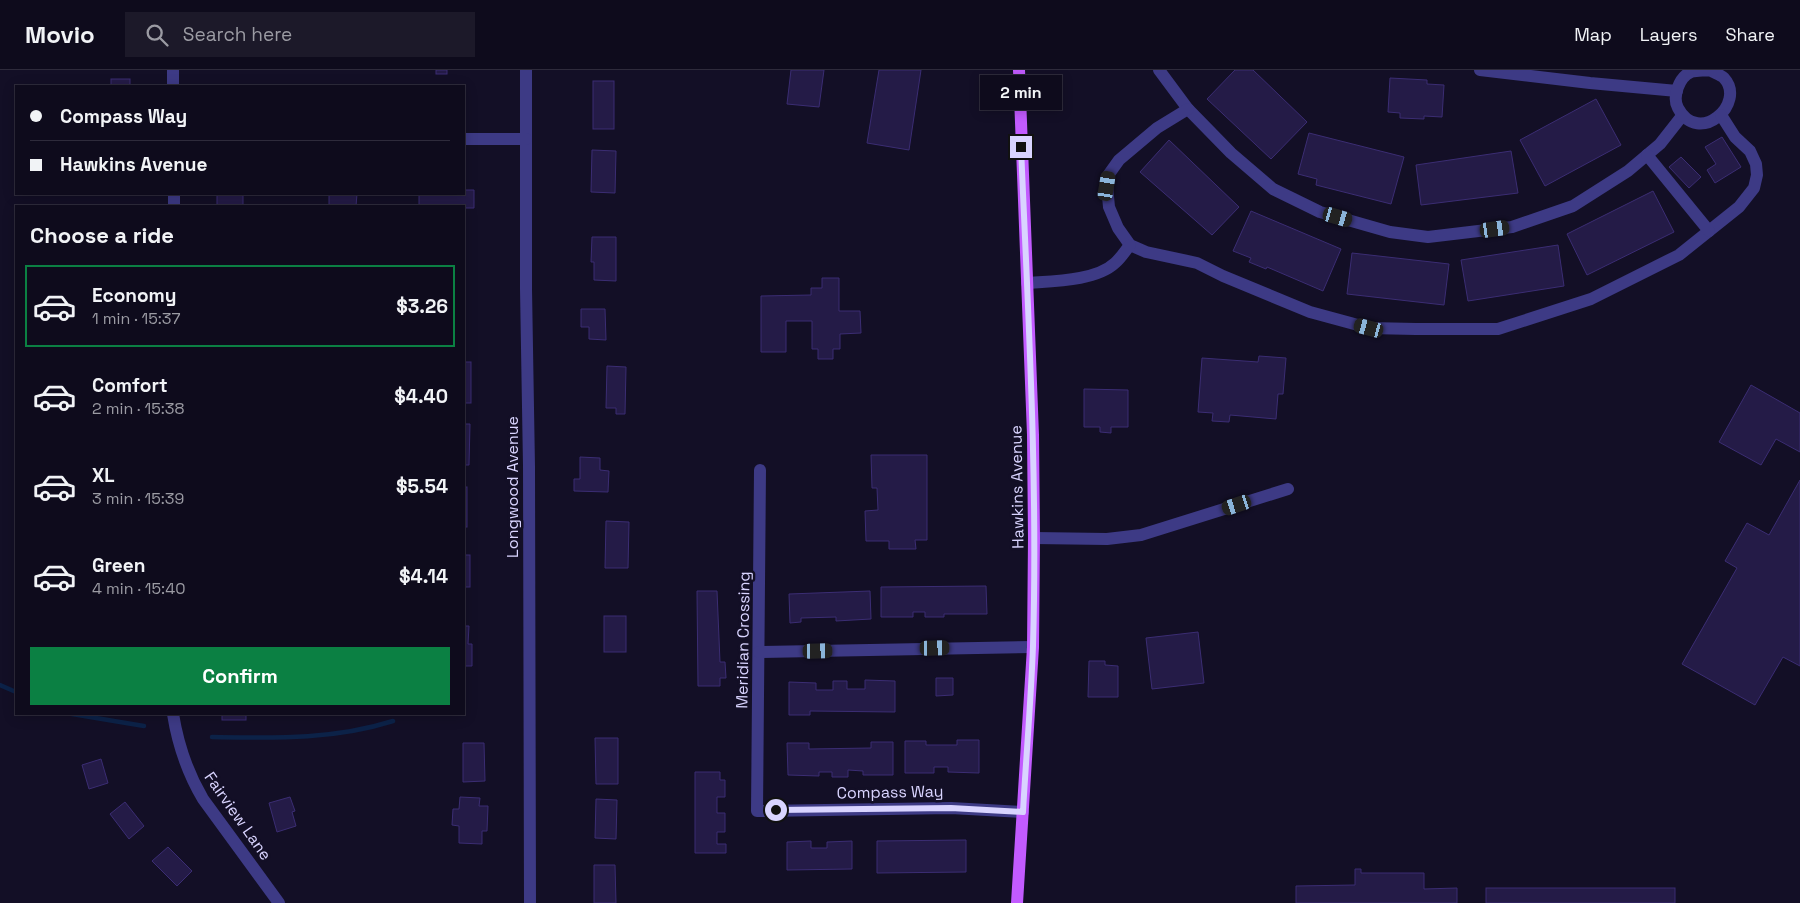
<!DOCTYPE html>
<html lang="en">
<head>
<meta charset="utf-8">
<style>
  :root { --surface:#0e0b1c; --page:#1c1929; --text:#f1f3f6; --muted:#9b9ba3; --line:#2e2b3b; --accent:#0b8043 }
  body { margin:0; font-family:"Space Grotesk",sans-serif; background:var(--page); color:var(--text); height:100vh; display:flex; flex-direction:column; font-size:19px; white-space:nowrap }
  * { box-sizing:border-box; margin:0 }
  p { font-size:16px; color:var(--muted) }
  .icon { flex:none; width:28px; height:28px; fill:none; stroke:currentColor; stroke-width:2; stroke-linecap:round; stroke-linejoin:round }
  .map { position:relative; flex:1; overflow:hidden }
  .panel { position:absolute; left:15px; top:135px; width:450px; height:510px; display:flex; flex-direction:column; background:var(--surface); border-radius:0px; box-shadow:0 2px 12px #0003,0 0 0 1px var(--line) }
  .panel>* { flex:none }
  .top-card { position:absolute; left:15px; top:15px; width:450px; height:110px; border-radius:0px; box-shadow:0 2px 12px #0003,0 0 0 1px var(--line); display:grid; align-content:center; height:110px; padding:0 15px; background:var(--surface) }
  .end { position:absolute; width:22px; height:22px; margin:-11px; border:6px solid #d9d4ff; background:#111; box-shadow:0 0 0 2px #111 }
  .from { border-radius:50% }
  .bubble { position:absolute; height:35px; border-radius:0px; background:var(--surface); box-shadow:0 2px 12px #0003,0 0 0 1px var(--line); font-size:16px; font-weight:700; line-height:35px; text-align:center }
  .car { position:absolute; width:15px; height:30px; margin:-15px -8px; border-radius:6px; box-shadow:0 0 4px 1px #0007; background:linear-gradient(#222 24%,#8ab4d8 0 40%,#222 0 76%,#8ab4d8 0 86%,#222 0) }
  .top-card b { display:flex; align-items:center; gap:18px; height:48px; font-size:19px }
  .top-card b+b { border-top:1px solid var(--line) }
  .top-card i { width:12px; height:12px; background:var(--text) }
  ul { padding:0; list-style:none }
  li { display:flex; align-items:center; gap:15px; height:82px; margin:0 10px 8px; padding:0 5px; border:2px solid transparent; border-radius:0px }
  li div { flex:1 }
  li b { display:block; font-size:19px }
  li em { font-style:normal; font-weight:700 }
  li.on { border-color:var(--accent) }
  li>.icon { width:45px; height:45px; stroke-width:1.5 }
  h2 { padding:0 15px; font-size:22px; line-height:60px }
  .cta { display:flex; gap:10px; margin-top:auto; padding:10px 15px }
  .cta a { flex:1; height:58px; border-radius:0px; background:var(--accent); color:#fff; font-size:20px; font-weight:700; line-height:58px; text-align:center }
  header { display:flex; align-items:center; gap:30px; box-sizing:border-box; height:70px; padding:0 25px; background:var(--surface); border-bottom:1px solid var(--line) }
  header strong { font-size:24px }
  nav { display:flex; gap:28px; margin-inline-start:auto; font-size:18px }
  .search { width:350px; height:45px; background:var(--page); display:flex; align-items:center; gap:12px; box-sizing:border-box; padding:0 18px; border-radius:0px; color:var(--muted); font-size:19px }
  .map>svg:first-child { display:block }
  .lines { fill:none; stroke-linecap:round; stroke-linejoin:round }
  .stream { stroke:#0c2248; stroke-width:4.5 }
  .building { fill:#241b47; stroke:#3b2d73 }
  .minor { stroke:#3d3a85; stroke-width:12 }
  .major { stroke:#c25bff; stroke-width:12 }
  .route { stroke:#d9d4ff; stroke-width:6 }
  .labels { text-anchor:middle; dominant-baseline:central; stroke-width:5; stroke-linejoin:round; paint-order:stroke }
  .street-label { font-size:16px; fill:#d9d4ff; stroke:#130f26 }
</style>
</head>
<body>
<header>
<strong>Movio</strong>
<div class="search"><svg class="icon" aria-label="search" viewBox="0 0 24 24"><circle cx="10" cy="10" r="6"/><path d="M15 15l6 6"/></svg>Search here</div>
<nav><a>Map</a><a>Layers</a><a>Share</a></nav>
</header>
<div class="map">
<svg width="1800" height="833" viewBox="0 0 1800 833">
  <rect width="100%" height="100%" fill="#130f26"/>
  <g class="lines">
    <g class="stream">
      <polyline points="0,615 16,622"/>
      <polyline points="72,644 144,656"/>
      <path d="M212,667c62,1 121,3 181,-16"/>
    </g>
  </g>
  <g class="building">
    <rect x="436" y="0" width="11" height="4"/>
    <polygon points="791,0 824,0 819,37 787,34"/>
    <polygon points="879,0 921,0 909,80 867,73"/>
    <polygon points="1235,0 1253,0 1307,52 1271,89 1207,29"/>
    <polygon points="1390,8 1427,10 1427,14 1444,15 1442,47 1424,46 1424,49 1400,48 1400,43 1388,42"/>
    <rect x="111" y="9" width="19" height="7"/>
    <rect x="593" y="11" width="21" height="48"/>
    <polygon points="1596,29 1621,75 1545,116 1520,70"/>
    <polygon points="1309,63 1404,87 1391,134 1316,115 1317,109 1298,104"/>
    <polygon points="1722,67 1741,97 1715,113 1707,100 1716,94 1705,77"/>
    <polygon points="1169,70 1239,137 1212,165 1140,102"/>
    <polygon points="592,80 616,81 615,123 591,122"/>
    <polygon points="1511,81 1518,123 1421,135 1416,95"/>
    <polygon points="1681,87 1701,107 1689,118 1669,97"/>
    <polygon points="464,120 474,120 474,138 464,138 464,136 419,136 419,124 464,124"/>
    <polygon points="1653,121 1674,162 1587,205 1567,164"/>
    <polygon points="224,124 243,124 243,136 217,136 217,125"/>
    <polygon points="329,124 357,124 356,136 329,136"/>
    <polygon points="1251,141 1341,179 1323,221 1267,197 1266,199 1249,192 1251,188 1233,181"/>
    <polygon points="592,167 616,167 616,211 594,210 594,192 591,192"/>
    <polygon points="1558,175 1564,216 1468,231 1461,190"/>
    <polygon points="1352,183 1449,194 1444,235 1347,224"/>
    <polygon points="822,208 839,208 839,241 860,241 861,263 840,264 840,279 833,279 833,289 818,289 818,279 812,279 812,251 786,251 786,282 761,282 761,226 811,225 811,218 822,218"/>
    <polygon points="581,239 605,239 606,270 589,269 589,257 581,257"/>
    <polygon points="1259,286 1286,288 1283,324 1278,324 1276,349 1230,345 1229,352 1212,351 1213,343 1198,342 1202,288 1258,292"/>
    <rect x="464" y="292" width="7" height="41"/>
    <polygon points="607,296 626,297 625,344 616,344 616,338 606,338"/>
    <polygon points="1751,315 1800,343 1800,382 1776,369 1761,395 1719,372"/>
    <polygon points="1084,319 1128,320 1128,357 1111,357 1111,363 1100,362 1100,357 1084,357"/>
    <polygon points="464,354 470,354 469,395 464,395"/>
    <polygon points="871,385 927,385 927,470 915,470 916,479 889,479 889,471 866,471 865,441 878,440 877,418 872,418"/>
    <polygon points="580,387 600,388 600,400 609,401 608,422 574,421 574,409 580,409"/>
    <polygon points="1800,410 1800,596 1783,587 1755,635 1682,594 1737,498 1725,491 1747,453 1769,465"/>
    <rect x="464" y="417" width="3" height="40"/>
    <polygon points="606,451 629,452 628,498 605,498"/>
    <rect x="464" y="485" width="6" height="32"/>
    <polygon points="986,516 987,544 944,544 944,547 925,547 925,542 913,542 913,547 881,547 881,517"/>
    <polygon points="697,521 717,521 720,592 725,592 726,608 720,608 720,616 698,616"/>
    <polygon points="870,521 871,549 836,551 836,547 801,548 801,552 790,553 789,524"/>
    <rect x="604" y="546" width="22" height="36"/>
    <polygon points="464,556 469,556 468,574 472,574 472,596 464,596"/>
    <polygon points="1198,562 1204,613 1152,619 1146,568"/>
    <polygon points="1089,591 1105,591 1105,595 1118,596 1118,627 1088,627"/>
    <polygon points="936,608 953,608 953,625 936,626"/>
    <polygon points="865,610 895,611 895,642 810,641 810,645 789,645 789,612 816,613 816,620 833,620 833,611 847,611 847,619 865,619"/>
    <rect x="222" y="644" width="24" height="6"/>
    <polygon points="595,668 618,668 618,714 596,714"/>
    <polygon points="957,670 979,670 979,703 948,702 948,697 934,697 934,703 905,703 905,671 926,671 926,675 957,675"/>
    <polygon points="871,672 893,672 893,705 863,705 863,701 848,700 848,707 832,707 832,702 819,702 819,706 788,705 787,673 809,673 809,679 871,678"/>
    <polygon points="463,673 484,673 485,711 463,712"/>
    <polygon points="101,689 108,713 89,719 82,695"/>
    <polygon points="695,702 720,702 720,710 725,710 725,727 717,727 717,743 725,743 725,762 717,762 717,774 726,774 726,783 695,783"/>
    <polygon points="290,727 295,741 292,742 296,756 277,762 269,733"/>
    <polygon points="460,727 480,728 479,736 488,736 487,761 482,761 482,774 459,773 459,756 452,755 453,739 459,739"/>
    <polygon points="596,729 617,730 616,769 595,768"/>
    <polygon points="125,732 144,756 129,769 110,744"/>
    <polygon points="966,770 966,802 877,803 877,771"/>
    <polygon points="811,771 811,778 827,778 827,772 852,771 852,799 787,800 787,772"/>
    <polygon points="168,777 192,801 177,816 152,791"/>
    <polygon points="594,795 615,795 616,833 594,833"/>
    <polygon points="1355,799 1361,799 1361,803 1424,803 1424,819 1457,818 1457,833 1296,833 1296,816 1355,815"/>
    <rect x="1486" y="818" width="189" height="15"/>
  </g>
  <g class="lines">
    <g class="minor">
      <polyline points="173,0 173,16"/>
      <polyline points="526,0 526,219 529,396 530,833"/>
      <polyline points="1159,0 1188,39 1231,83 1273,119 1320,142 1390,162 1428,167 1512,157 1573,136 1628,101 1660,74 1682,46"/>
      <polyline points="1480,0 1590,13 1677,21"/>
      <path d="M1710,0c4,3 11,5 14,8 23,25 -25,69 -46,30 -6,-11 1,-31 13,-36 5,-2 14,-1 19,-2z"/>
      <polyline points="1188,39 1157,58 1119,90 1109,104 1107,116 1109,137 1118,158 1130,175 1146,182 1197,193 1223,206 1310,242 1369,258 1416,259 1498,259 1591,229 1679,185 1739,137 1754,118 1757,105 1756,94 1750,81 1735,67 1721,45"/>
      <polyline points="464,69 526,69"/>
      <polyline points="1647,85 1709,161"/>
      <polyline points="174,136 174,124"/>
      <path d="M1027,213c25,-2 69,-2 88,-20 6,-5 10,-12 15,-18"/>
      <polyline points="760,400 757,741 951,738 1023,742"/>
      <polyline points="1034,468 1107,469 1141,465 1288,419"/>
      <polyline points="759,582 1033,577"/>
      <path d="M173,644c5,31 14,58 30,85l76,104"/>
    </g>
    <polyline class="major" points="1017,833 1033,577 1034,468 1033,365 1019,0"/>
  </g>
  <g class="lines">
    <path class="route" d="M776,740l175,-2 72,4c3,-55 8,-111 10,-166 5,-167 -5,-333 -12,-499"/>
  </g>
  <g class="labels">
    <g class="street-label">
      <text transform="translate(512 417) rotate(-90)">Longwood Avenue</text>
      <text transform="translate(1017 417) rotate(-91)">Hawkins Avenue</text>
      <text transform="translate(743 570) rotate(-89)">Meridian Crossing</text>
      <text transform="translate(890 722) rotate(-1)">Compass Way</text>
      <text transform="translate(238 746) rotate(55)">Fairview Lane</text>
    </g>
  </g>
</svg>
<i class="end from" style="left:776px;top:740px"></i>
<i class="end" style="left:1021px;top:77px"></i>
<div class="bubble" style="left:980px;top:5px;width:82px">2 min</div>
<i class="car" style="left:1107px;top:116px;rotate:9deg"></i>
<i class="car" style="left:1338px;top:147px;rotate:106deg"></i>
<i class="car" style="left:1495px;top:159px;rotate:82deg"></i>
<i class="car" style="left:1369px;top:258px;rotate:285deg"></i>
<i class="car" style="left:1237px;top:435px;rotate:252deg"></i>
<i class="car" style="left:935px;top:578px;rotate:89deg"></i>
<i class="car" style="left:818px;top:581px;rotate:89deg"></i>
<div class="top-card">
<b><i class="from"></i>Compass Way</b>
<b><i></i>Hawkins Avenue</b>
</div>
<section class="panel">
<h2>Choose a ride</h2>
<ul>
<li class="on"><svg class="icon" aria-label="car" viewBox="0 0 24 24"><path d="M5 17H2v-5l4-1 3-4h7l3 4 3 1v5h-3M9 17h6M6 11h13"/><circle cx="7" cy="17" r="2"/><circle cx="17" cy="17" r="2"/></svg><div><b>Economy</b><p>1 min · 15:37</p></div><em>$3.26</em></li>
<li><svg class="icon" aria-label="car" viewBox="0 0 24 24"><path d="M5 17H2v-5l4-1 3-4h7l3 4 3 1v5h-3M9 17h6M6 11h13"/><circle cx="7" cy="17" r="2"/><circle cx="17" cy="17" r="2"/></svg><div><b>Comfort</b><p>2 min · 15:38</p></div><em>$4.40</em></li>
<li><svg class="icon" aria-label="car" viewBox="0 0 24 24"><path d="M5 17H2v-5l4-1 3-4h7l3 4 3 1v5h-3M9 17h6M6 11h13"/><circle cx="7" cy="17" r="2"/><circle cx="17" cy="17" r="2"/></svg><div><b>XL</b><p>3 min · 15:39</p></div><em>$5.54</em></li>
<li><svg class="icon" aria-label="car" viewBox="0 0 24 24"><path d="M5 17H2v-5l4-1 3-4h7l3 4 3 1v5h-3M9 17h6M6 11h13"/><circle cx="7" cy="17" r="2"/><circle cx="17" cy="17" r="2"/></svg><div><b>Green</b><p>4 min · 15:40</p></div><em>$4.14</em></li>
</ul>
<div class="cta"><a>Confirm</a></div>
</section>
</div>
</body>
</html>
